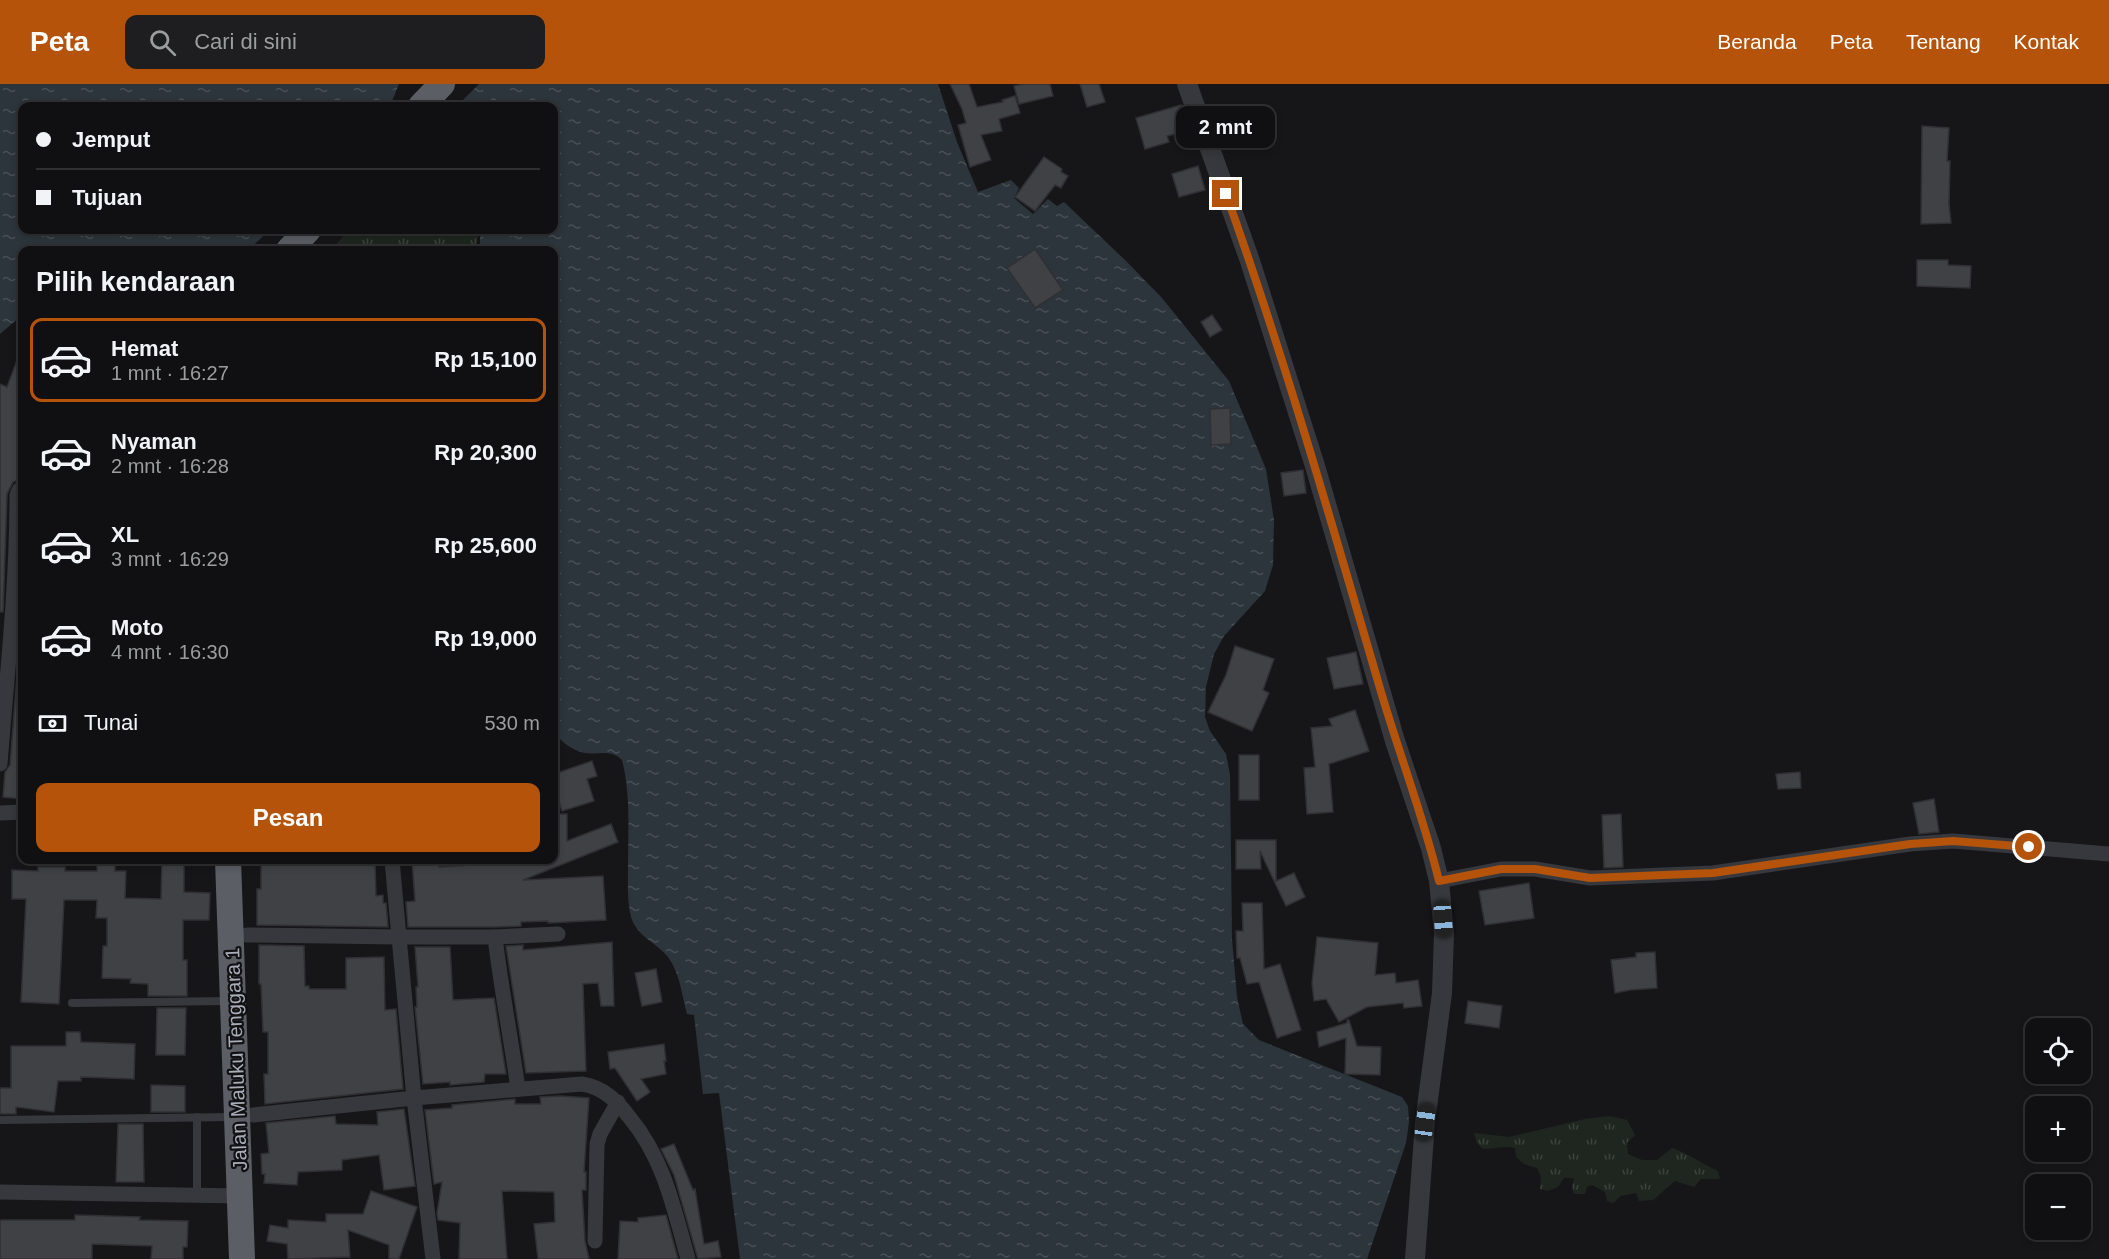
<!DOCTYPE html>
<html lang="id">
<head>
<meta charset="utf-8">
<style>
  :root { --surface:#101012; --page:#1e1e20; --text:#f1f3f6; --muted:#9c9d9f; --line:#303032; --accent:#b45309 }
  body { margin:0; font-family:Arial,sans-serif; background:var(--page); color:var(--text); height:100vh; display:flex; flex-direction:column; font-size:22px; white-space:nowrap }
  * { box-sizing:border-box; margin:0 }
  p { font-size:20px; color:var(--muted) }
  .icon { flex:none; width:33px; height:33px; fill:none; stroke:currentColor; stroke-width:2; stroke-linecap:round; stroke-linejoin:round }
  .map { position:relative; flex:1; overflow:hidden }
  .side { position:absolute; left:18px; top:162px; width:540px; height:618px; display:flex; flex-direction:column; background:var(--surface); border-radius:12px; box-shadow:0 3px 9px #0003,0 0 0 2px var(--line) }
  .side>* { flex:none }
  .guide { position:absolute; left:18px; top:18px; width:540px; height:132px; border-radius:12px; box-shadow:0 3px 9px #0003,0 0 0 2px var(--line); display:grid; align-content:center; height:132px; padding:0 18px; background:var(--surface) }
  .buttons { position:absolute; left:2025px; top:934px; display:grid; gap:12px }
  .buttons a { display:grid; place-items:center; width:66px; height:66px; border-radius:12px; background:var(--surface); box-shadow:0 3px 9px #0003,0 0 0 2px var(--line); font-size:30px }
  .end { position:absolute; width:27px; height:27px; margin:-14px; border:8px solid #b45309; background:#fff; box-shadow:0 0 0 3px #fff }
  .from { border-radius:50% }
  .bubble { position:absolute; height:42px; border-radius:12px; background:var(--surface); box-shadow:0 3px 9px #0003,0 0 0 2px var(--line); font-size:20px; font-weight:600; line-height:42px; text-align:center }
  .car { position:absolute; width:18px; height:36px; margin:-18px -9px; border-radius:8px; box-shadow:0 0 4px 2px #0007; background:linear-gradient(#222 24%,#8ab4d8 0 40%,#222 0 76%,#8ab4d8 0 86%,#222 0) }
  .guide b { display:flex; align-items:center; gap:21px; height:57px; font-size:22px }
  .guide b+b { border-top:2px solid var(--line) }
  .guide i { width:15px; height:15px; background:var(--text) }
  ul { padding:0; list-style:none }
  li { display:flex; align-items:center; gap:18px; height:84px; margin:0 12px 9px; padding:0 6px; border:3px solid transparent; border-radius:12px }
  li div { flex:1 }
  li b { display:block; font-size:22px }
  li em { font-style:normal; font-weight:600 }
  li.current { border-color:var(--accent) }
  li>.icon { width:54px; height:54px; stroke-width:1.5 }
  h2 { padding:0 18px; font-size:27px; line-height:72px }
  .pay { display:flex; align-items:center; gap:15px; height:66px; padding:0 18px; font-size:22px }
  .pay p { margin-inline-start:auto }
  .button { display:flex; gap:12px; margin-top:auto; padding:12px 18px }
  .button a { flex:1; height:69px; border-radius:12px; background:var(--accent); color:#fff; font-size:24px; font-weight:600; line-height:69px; text-align:center }
  header { display:flex; align-items:center; gap:36px; box-sizing:border-box; height:84px; padding:0 30px; background:var(--accent); color:#fff }
  header strong { font-size:28px }
  nav { display:flex; gap:33px; margin-inline-start:auto; font-size:21px }
  .search { width:420px; height:54px; background:var(--page); display:flex; align-items:center; gap:15px; box-sizing:border-box; padding:0 21px; border-radius:12px; color:var(--muted); font-size:22px }
  .map>svg:first-child { display:block }
  .park { fill:url(#park-tufts) }
  .water { fill:url(#water-ripples) }
  .building { fill:#404145; stroke:#303034; stroke-width:1.5 }
  .lines { fill:none; stroke-linecap:round; stroke-linejoin:round }
  .service { stroke:#37383d; stroke-width:8 }
  .minor { stroke:#37383d; stroke-width:15 }
  .tertiary { stroke:#37383d; stroke-width:20 }
  .trunk { stroke:#5b5e65; stroke-width:26 }
  .route { stroke:#b45309; stroke-width:8 }
  .labels { text-anchor:middle; dominant-baseline:central; stroke-width:4.5; stroke-linejoin:round; paint-order:stroke }
  .street-label { font-size:20px; fill:#a8adb8; stroke:#111113 }
</style>
</head>
<body>
<header>
<strong>Peta</strong>
<div class="search"><svg class="icon" aria-label="search" viewBox="0 0 24 24"><circle cx="10" cy="10" r="6"/><path d="M15 15l6 6"/></svg>Cari di sini</div>
<nav><a>Beranda</a><a>Peta</a><a>Tentang</a><a>Kontak</a></nav>
</header>
<div class="map">
<svg width="2109" height="1175" viewBox="0 0 2109 1175">
  <defs>
    <pattern id="park-tufts" width="24" height="20" patternUnits="userSpaceOnUse" patternTransform="scale(1.5)"><rect width="24" height="20" fill="#1e261f"/><path d="M3 7l-1-3M5 7V3M7 7l1-3M15 17l-1-3M17 17v-4M19 17l1-3" fill="none" stroke="#3c433d"/></pattern>
    <pattern id="water-ripples" width="26" height="14" patternUnits="userSpaceOnUse" patternTransform="scale(1.5)"><rect width="26" height="14" fill="#2c353c"/><path d="M2 4q2-2 4 0t4 0M15 11q2-2 4 0t4 0" fill="none" stroke="#485056"/></pattern>
  </defs>
  <rect width="100%" height="100%" fill="#161618"/>
  <g class="park">
    <polygon points="349,146 477,146 478,152 475,166 331,166"/>
    <path d="M1610,1032l17,4 8,15 -8,8 1,11 14,6h15l15,-12c16,5 30,16 46,23l2,8h-19l-7,8 -19,-6 -22,19 -14,1 -3,-8 -15,3 -8,7 -6,-2 -2,-9 -13,-7 -5,2 -2,7h-11l-2,-7 2,-9h-10l-6,9 -10,4 -8,-2 1,-12 -4,-9 -13,-4 -8,-7 -1,-9c-11,-3 -20,1 -32,1l-6,-6 -3,-10 35,4 76,-18z"/>
  </g>
  <g class="water">
    <polygon points="0,0 399,0 390,22 22,22 22,146 270,146 248,166 22,166 22,231 0,250"/>
    <path d="M479,0h459l19,58 21,50 33,-12 8,8 -5,10 19,16 15,-15 9,7 7,-4 62,59 36,37 67,83 37,88 8,51 -1,45 -8,26 -41,45 -10,18 -8,33 -1,30 5,14 16,23 4,21 2,164 5,58 6,27 16,16 143,57 6,9 1,16 -3,21 -39,116h-627l-21,-166 -16,1 -9,-79 -7,-1c-5,-18 -7,-41 -19,-57 -12,-15 -31,-20 -37,-40 -4,-16 -3,-34 -3,-51 0,-35 3,-71 -6,-106 -11,-11 -23,-5 -37,-7 -12,-2 -24,-11 -31,-21v-482h-74v-20h74v-124h-97z"/>
  </g>
  <g class="building">
    <polygon points="950,0 969,0 977,23 1003,18 1002,16 1015,12 1020,29 999,35 1002,47 981,51 991,76 970,83 958,41 966,39 962,25"/>
    <polygon points="1024,0 1050,0 1053,12 1019,20 1014,2"/>
    <polygon points="1080,0 1099,0 1105,18 1087,23"/>
    <polygon points="1181,21 1188,47 1167,52 1169,58 1145,65 1136,34"/>
    <polygon points="1922,42 1949,44 1947,77 1950,77 1949,120 1951,139 1921,140"/>
    <polygon points="1044,73 1062,85 1061,88 1068,92 1061,104 1055,101 1035,127 1015,113"/>
    <polygon points="1198,82 1205,106 1179,113 1172,90"/>
    <polygon points="1035,165 1063,206 1035,224 1007,184"/>
    <polygon points="1917,176 1948,176 1948,181 1971,182 1970,204 1917,202"/>
    <polygon points="1212,231 1222,246 1210,253 1201,238"/>
    <polygon points="21,266 22,394 13,398 7,410 3,528 0,528 0,300 7,303"/>
    <polygon points="1230,324 1231,360 1211,361 1210,325"/>
    <polygon points="1303,386 1306,409 1284,412 1281,389"/>
    <polygon points="1235,562 1274,575 1263,606 1269,609 1252,647 1208,628 1226,591"/>
    <polygon points="19,567 22,567 22,715 3,713 5,688 10,681"/>
    <polygon points="1356,568 1363,600 1334,605 1327,574"/>
    <polygon points="1355,626 1369,667 1329,680 1333,728 1307,730 1304,684 1315,683 1311,644 1332,642 1329,635"/>
    <rect x="1239" y="671" width="20" height="45"/>
    <polygon points="592,677 597,692 587,695 594,717 562,727 554,702 554,690"/>
    <polygon points="1800,688 1801,704 1778,705 1776,690"/>
    <polygon points="1934,715 1939,748 1919,750 1913,719"/>
    <polygon points="554,730 567,730 567,757 611,740 618,758 523,796 603,792 606,836 548,839 548,837 521,838 521,842 495,843 408,843 406,818 415,817 412,776 438,776 439,783 486,780 486,778 554,776"/>
    <polygon points="1621,730 1623,783 1604,784 1602,731"/>
    <polygon points="1236,756 1276,756 1276,797 1294,789 1305,813 1286,822 1260,767 1261,785 1236,785"/>
    <polygon points="97,776 115,776 115,787 126,787 125,814 161,815 162,776 184,776 184,808 210,809 209,836 183,836 183,876 187,876 187,912 148,912 148,900 130,899 131,895 102,894 103,862 107,862 107,834 96,834 97,816 64,816 59,920 21,918 26,815 12,815 12,786 38,787 38,783 65,783 65,787 97,787"/>
    <polygon points="314,776 375,776 376,812 383,811 383,819 386,819 388,843 257,841 257,805 261,805 261,779 314,778"/>
    <polygon points="1529,799 1534,834 1485,841 1479,807"/>
    <polygon points="1242,819 1262,819 1264,885 1280,880 1301,946 1277,954 1259,898 1247,900 1240,874 1237,874 1236,847 1243,847"/>
    <polygon points="1317,853 1378,859 1375,891 1395,889 1396,899 1418,896 1422,922 1404,924 1403,919 1367,923 1339,938 1326,915 1314,917 1312,899"/>
    <polygon points="612,858 614,922 601,922 598,899 583,900 586,987 526,989 506,862 523,861 523,866"/>
    <polygon points="259,861 304,862 305,902 309,902 309,905 346,905 346,874 384,873 385,926 396,925 403,1005 265,1020 264,990 268,990 268,948 263,948 261,900 259,900"/>
    <polygon points="415,863 450,863 453,916 494,914 506,990 485,990 484,998 450,1001 450,998 423,1000 415,923 417,923 416,903 418,903"/>
    <polygon points="1655,868 1657,904 1630,906 1615,909 1611,876 1636,873 1636,869"/>
    <polygon points="656,885 662,918 642,922 635,889"/>
    <polygon points="1468,917 1502,922 1499,944 1465,939"/>
    <polygon points="157,924 186,924 185,971 156,971"/>
    <polygon points="1347,936 1349,936 1357,962 1381,963 1380,991 1345,990 1346,954 1319,963 1317,948 1347,939"/>
    <polygon points="66,948 80,948 81,958 135,960 134,995 81,993 81,997 58,997 54,1028 16,1023 16,1030 0,1030 0,1004 11,1004 11,962 66,962"/>
    <polygon points="664,960 666,977 664,977 666,990 641,995 650,1008 637,1017 615,984 610,985 608,968"/>
    <polygon points="151,1001 185,1002 185,1028 151,1028"/>
    <polygon points="560,1012 589,1014 584,1088 586,1088 586,1106 582,1106 585,1157 589,1175 538,1175 534,1140 555,1138 554,1108 502,1107 507,1175 459,1175 460,1139 438,1136 437,1129 442,1098 434,1100 425,1026 452,1024 452,1021 515,1015 515,1020 541,1020 540,1013"/>
    <polygon points="404,1025 415,1102 384,1106 379,1071 342,1076 342,1086 298,1088 297,1101 264,1099 265,1090 262,1090 261,1070 269,1069 266,1039 335,1032 336,1040 378,1041 377,1028"/>
    <polygon points="118,1040 143,1040 144,1098 116,1098"/>
    <polygon points="674,1060 693,1106 695,1105 704,1160 718,1157 721,1173 698,1175 674,1091 661,1065"/>
    <polygon points="371,1107 417,1123 399,1175 389,1175 389,1161 348,1146 350,1173 288,1175 287,1160 267,1157 270,1141 288,1144 288,1136 326,1138 326,1130 363,1130"/>
    <polygon points="75,1131 140,1133 139,1136 188,1137 187,1163 183,1163 183,1175 151,1175 152,1162 92,1160 92,1175 0,1175 0,1136 75,1136"/>
    <polygon points="666,1131 678,1175 618,1175 620,1137 638,1138 638,1134"/>
  </g>
  <g class="lines">
    <g class="service">
      <polyline points="72,919 229,917"/>
      <polyline points="0,1036 234,1033"/>
      <polyline points="197,1111 197,1033"/>
    </g>
    <g class="minor">
      <path d="M0,680c7,-89 17,-178 17,-269l2,-5 3,-2"/>
      <polyline points="0,729 22,728"/>
      <polyline points="1439,797 1501,785 1535,785 1590,794 1713,789 1910,760 1953,757 2109,770"/>
      <polyline points="247,851 399,853 392,776"/>
      <path d="M495,853c6,51 16,101 23,152"/>
      <polyline points="253,1031 414,1014 399,853 495,853 558,850"/>
      <polyline points="0,1108 241,1112"/>
      <polyline points="595,1157 597,1060 600,1050 618,1018"/>
      <path d="M433,1175l-19,-161 168,-14c21,3 35,17 48,34 34,41 44,91 58,141"/>
    </g>
    <polyline class="tertiary" points="1187,0 1250,177 1315,382 1395,657 1431,764 1439,797 1444,849 1442,909 1425,1038 1415,1175"/>
    <g class="trunk">
      <polyline points="421,22 442,0"/>
      <polyline points="289,166 308,146"/>
      <polyline points="228,776 242,1175"/>
    </g>
  </g>
  <g class="lines">
    <path class="route" d="M1226,110c58,162 105,327 153,491 19,66 44,130 60,196l62,-12h34l55,9 123,-5 197,-29 43,-3 76,6"/>
  </g>
  <g class="labels">
    <g class="street-label">
      <text transform="translate(236 975) rotate(-92)">Jalan Maluku Tenggara 1</text>
    </g>
  </g>
</svg>
<div class="buttons">
<a><svg class="icon" aria-label="locate" viewBox="0 0 24 24"><circle cx="12" cy="12" r="6"/><path d="M12 2v4M12 18v4M2 12h4M18 12h4"/></svg></a>
<a>+</a>
<a>−</a>
</div>
<i class="end from" style="left:2029px;top:763px"></i>
<i class="end" style="left:1226px;top:110px"></i>
<div class="bubble" style="left:1176px;top:22px;width:99px">2 mnt</div>
<i class="car" style="left:1443px;top:835px;rotate:176deg"></i>
<i class="car" style="left:1425px;top:1038px;rotate:8deg"></i>
<div class="guide">
<b><i class="from"></i>Jemput</b>
<b><i></i>Tujuan</b>
</div>
<section class="side">
<h2>Pilih kendaraan</h2>
<ul>
<li class="current"><svg class="icon" aria-label="car" viewBox="0 0 24 24"><path d="M5 17H2v-5l4-1 3-4h7l3 4 3 1v5h-3M9 17h6M6 11h13"/><circle cx="7" cy="17" r="2"/><circle cx="17" cy="17" r="2"/></svg><div><b>Hemat</b><p>1 mnt · 16:27</p></div><em>Rp 15,100</em></li>
<li><svg class="icon" aria-label="car" viewBox="0 0 24 24"><path d="M5 17H2v-5l4-1 3-4h7l3 4 3 1v5h-3M9 17h6M6 11h13"/><circle cx="7" cy="17" r="2"/><circle cx="17" cy="17" r="2"/></svg><div><b>Nyaman</b><p>2 mnt · 16:28</p></div><em>Rp 20,300</em></li>
<li><svg class="icon" aria-label="car" viewBox="0 0 24 24"><path d="M5 17H2v-5l4-1 3-4h7l3 4 3 1v5h-3M9 17h6M6 11h13"/><circle cx="7" cy="17" r="2"/><circle cx="17" cy="17" r="2"/></svg><div><b>XL</b><p>3 mnt · 16:29</p></div><em>Rp 25,600</em></li>
<li><svg class="icon" aria-label="car" viewBox="0 0 24 24"><path d="M5 17H2v-5l4-1 3-4h7l3 4 3 1v5h-3M9 17h6M6 11h13"/><circle cx="7" cy="17" r="2"/><circle cx="17" cy="17" r="2"/></svg><div><b>Moto</b><p>4 mnt · 16:30</p></div><em>Rp 19,000</em></li>
</ul>
<div class="pay"><svg class="icon" aria-label="cash" viewBox="0 0 24 24"><path d="M3 7h18v10H3z"/><circle cx="12" cy="12" r="2"/></svg>Tunai<p>530 m</p></div>
<div class="button"><a>Pesan</a></div>
</section>
</div>
</body>
</html>
